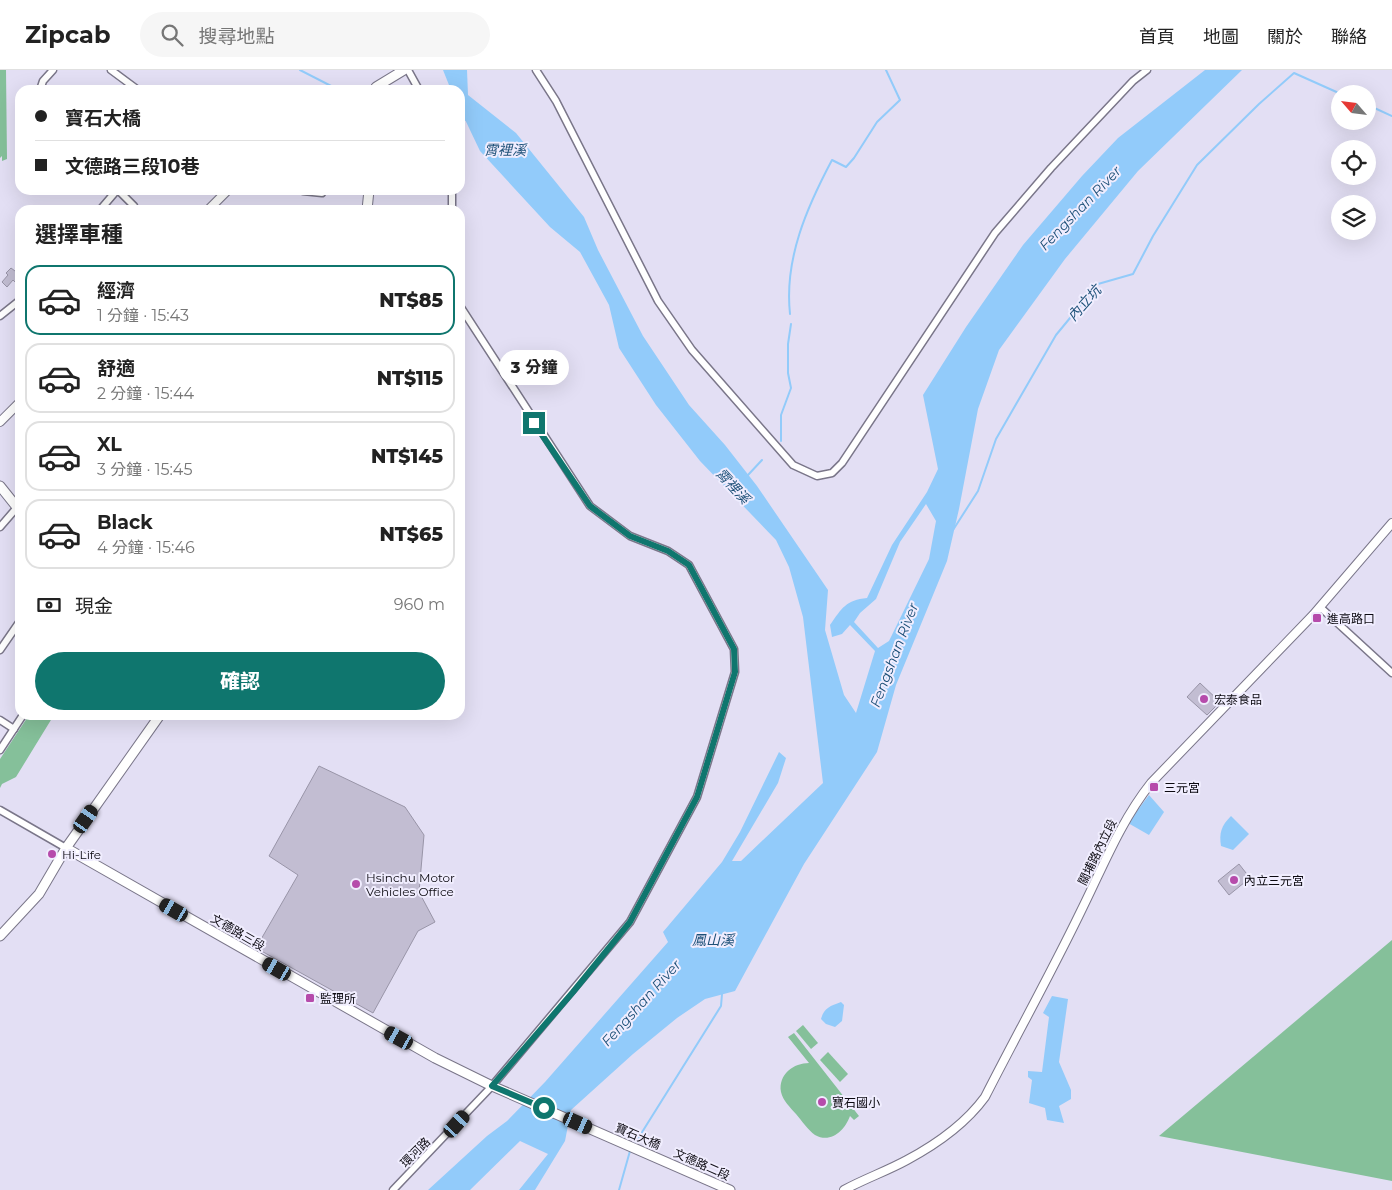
<!DOCTYPE html>
<html lang="zh-TW">
<head>
<meta charset="utf-8">
<style>
  :root { --surface:#fff; --page:#f6f6f6; --text:#222; --muted:#767676; --line:#e0e0e0; --accent:#0f766e }
  body { margin:0; font-family:Montserrat,"Noto Sans TC",sans-serif; background:var(--page); color:var(--text); height:100vh; display:flex; flex-direction:column; font-size:19px; white-space:nowrap }
  * { box-sizing:border-box; margin:0 }
  p { font-size:16px; color:var(--muted) }
  .icon { flex:none; width:28px; height:28px; fill:none; stroke:currentColor; stroke-width:2; stroke-linecap:round; stroke-linejoin:round }
  .map { position:relative; flex:1; overflow:hidden }
  .sheet { position:absolute; left:15px; top:135px; width:450px; height:515px; display:flex; flex-direction:column; background:var(--surface); border-radius:15px; box-shadow:0 5px 20px #0002 }
  .sheet>* { flex:none }
  .banner { position:absolute; left:15px; top:15px; width:450px; height:110px; border-radius:15px; box-shadow:0 5px 20px #0002; display:grid; align-content:center; height:110px; padding:0 20px; background:var(--surface) }
  .needle { width:32px; rotate:298deg }
  .controls { position:absolute; left:1331px; top:15px; display:grid; gap:10px }
  .controls a { display:grid; place-items:center; width:45px; height:45px; border-radius:50%; background:var(--surface); box-shadow:0 5px 20px #0002; font-size:25px }
  .end { position:absolute; width:22px; height:22px; margin:-11px; border:6px solid #0f766e; background:#fff; box-shadow:0 0 0 2px #fff }
  .from { border-radius:50% }
  .bubble { position:absolute; height:35px; border-radius:18px; background:var(--surface); box-shadow:0 5px 20px #0002; font-size:16px; font-weight:800; line-height:35px; text-align:center }
  .car { position:absolute; width:15px; height:30px; margin:-15px -8px; border-radius:6px; box-shadow:0 0 4px 1px #0007; background:linear-gradient(#222 24%,#8ab4d8 0 40%,#222 0 76%,#8ab4d8 0 86%,#222 0) }
  .banner b { display:flex; align-items:center; gap:18px; height:48px; font-size:19px }
  .banner b+b { border-top:1px solid var(--line) }
  .banner i { width:12px; height:12px; background:var(--text) }
  ul { padding:0; list-style:none }
  li { display:flex; align-items:center; gap:15px; height:70px; margin:0 10px 8px; padding:0 10px; border:2px solid var(--line); border-radius:15px }
  li div { flex:1 }
  li b { display:block; font-size:19px }
  li em { font-style:normal; font-weight:800 }
  li.current { border-color:var(--accent) }
  li>.icon { width:45px; height:45px; stroke-width:1.5 }
  h2 { padding:0 20px; font-size:22px; line-height:60px }
  .pay { display:flex; align-items:center; gap:12px; height:55px; padding:0 20px; font-size:19px }
  .pay p { margin-inline-start:auto }
  .button { display:flex; gap:10px; margin-top:auto; padding:10px 20px }
  .button a { flex:1; height:58px; border-radius:30px; background:var(--accent); color:#fff; font-size:20px; font-weight:800; line-height:58px; text-align:center }
  header { display:flex; align-items:center; gap:30px; box-sizing:border-box; height:70px; padding:0 25px; background:var(--surface); border-bottom:1px solid var(--line) }
  header strong { font-size:24px }
  nav { display:flex; gap:28px; margin-inline-start:auto; font-size:18px }
  .search { width:350px; height:45px; background:var(--page); display:flex; align-items:center; gap:12px; box-sizing:border-box; padding:0 18px; border-radius:28px; color:var(--muted); font-size:19px }
  .map>svg:first-child { display:block }
  .green { fill:#85c09a }
  .water { fill:#92cbfa; fill-rule:evenodd }
  .lines { fill:none; stroke-linecap:round; stroke-linejoin:round }
  .stream { stroke:#92cbfa; stroke-width:2 }
  .building { fill:#c2bdd2; stroke:#9995a8 }
  .minor-casing { stroke:#7a7689; stroke-width:9 }
  .tertiary-casing { stroke:#7a7689; stroke-width:10 }
  .secondary-casing { stroke:#7a7689; stroke-width:11 }
  .minor { stroke:#fff; stroke-width:6 }
  .tertiary { stroke:#fff; stroke-width:8 }
  .secondary { stroke:#fff; stroke-width:9 }
  .route { stroke:#0f766e; stroke-width:6 }
  .poi-dot { fill:#b64bab; stroke:#f0edfe; stroke-width:2 }
  .labels { text-anchor:middle; dominant-baseline:central; stroke-width:4; stroke-linejoin:round; paint-order:stroke }
  .poi-label { font-size:12px; fill:#0c0a11; stroke:#f0edfe; text-anchor:start }
  .street-label { font-size:12px; fill:#0c0a11; stroke:#f0edfe }
  .water-label { font-size:14px; font-style:italic; fill:#1d5078; stroke:#f0edfe }
</style>
</head>
<body>
<header>
<strong>Zipcab</strong>
<div class="search"><svg class="icon" aria-label="search" viewBox="0 0 24 24"><circle cx="10" cy="10" r="6"/><path d="M15 15l6 6"/></svg>搜尋地點</div>
<nav><a>首頁</a><a>地圖</a><a>關於</a><a>聯絡</a></nav>
</header>
<div class="map">
<svg width="1392" height="1120" viewBox="0 0 1392 1120">
  <rect width="100%" height="100%" fill="#e3dff4"/>
  <g class="green">
    <polygon points="0,0 6,0 7,89 2,91 2,86 0,88"/>
    <polygon points="29,645 54,645 16,707 2,714 0,718 0,689"/>
    <polygon points="1392,870 1392,1111 1159,1066"/>
    <polygon points="803,955 818,973 811,979 796,961"/>
    <path d="M794,963l65,83 -5,4 -4,-4c-5,14 -19,28 -35,19 -7,-5 -13,-14 -19,-21 -6,-7 -13,-13 -15,-22 -3,-18 13,-29 28,-29l-21,-26z"/>
    <polygon points="828,982 848,1004 840,1012 820,990"/>
  </g>
  <g class="water">
    <path d="M443,0h24l1,25 48,38 68,84 14,33 45,86 46,69 36,40 32,41 71,104 -3,40 19,65 12,18 19,-62 -25,-26 -8,9 -10,3 -2,-12c12,-17 16,-25 37,-27l25,-53 35,-53 11,-23 -15,-74 43,-68 57,-82 59,-69 36,-38 87,-68h37l-104,101 -73,88 -66,91 -21,59 -19,100 -12,52 -51,124 -19,67 -73,112 -69,127 -30,8 -28,19 -44,36 -62,56 -6,31 -30,49h-16l29,-36 -28,-13 -50,49h-42l59,-54 20,-15 38,-39 123,-140 -5,-10 59,-70 18,-30 39,-80 7,6 -8,25 -46,78h9l82,-78 -20,-166 -14,-50 -13,-27 -76,-79 -44,-56 -37,-57 -10,-43 -29,-53 -30,-25 -70,-76 -20,-42v-19h-9zM926,434l10,17 -7,38 -40,82 -11,7 -24,-26 6,-9 16,-14 24,-57z"/>
    <polygon points="1149,725 1164,742 1149,765 1128,753"/>
    <path d="M1231,746l18,18 -16,16 -12,-4c-2,-13 0,-20 10,-30z"/>
    <polygon points="1052,926 1068,929 1059,992 1071,1020 1071,1029 1059,1036 1064,1053 1047,1050 1045,1038 1029,1033 1032,1010 1028,1007 1028,1001 1042,1002 1049,947 1043,943"/>
    <path d="M841,932l3,3 -2,16 -7,6 -9,-3 -5,-5c3,-11 9,-13 20,-17z"/>
  </g>
  <g class="lines">
    <g class="stream">
      <polyline points="300,0 339,20"/>
      <polyline points="1368,35 1392,46"/>
      <polyline points="460,52 467,49"/>
      <path d="M790,244c-6,-55 17,-107 42,-154l14,7 8,-9 23,-36 23,-22 -14,-30"/>
      <polyline points="781,371 781,345 791,318 788,303 788,274 791,254"/>
      <polyline points="748,405 762,390"/>
      <polyline points="953,460 978,421 996,369 1056,265 1098,214 1133,204 1153,166 1197,95 1259,34 1294,3 1341,24"/>
      <polyline points="634,1075 721,936 722,924"/>
      <polyline points="619,1120 630,1081"/>
    </g>
  </g>
  <g class="building">
    <polygon points="20,195 20,208 16,213 13,210 7,217 2,212 8,205 6,203 11,198 15,201"/>
    <polygon points="1200,613 1220,632 1207,645 1187,627"/>
    <polygon points="319,696 405,737 424,765 419,822 435,852 418,861 373,943 256,878 298,805 269,786"/>
    <polygon points="1239,794 1250,808 1229,825 1218,811"/>
  </g>
  <g class="lines">
    <defs>
      <g id="minor">
        <polyline points="111,0 138,20"/>
        <polyline points="408,0 419,20"/>
        <polyline points="536,0 556,31 658,231 692,280 793,395 817,406 832,403 842,393 995,163 1051,98 1133,11 1147,0"/>
        <polyline points="40,20 43,11 53,0"/>
        <polyline points="118,120 134,136"/>
        <polyline points="303,121 322,123 323,120"/>
        <polyline points="100,140 117,120"/>
        <polyline points="452,140 452,120"/>
        <polyline points="0,246 20,230"/>
        <polyline points="0,457 20,434"/>
        <polyline points="1320,537 1392,603"/>
        <polyline points="0,580 20,551"/>
        <polyline points="0,650 14,659"/>
        <polyline points="0,680 23,645"/>
        <polyline points="0,740 66,778"/>
        <polyline points="393,1120 492,1016 630,852 697,727 735,602 734,579 689,495 668,481 630,466 590,436 460,236"/>
      </g>
      <g id="tertiary">
        <polyline points="208,140 228,120"/>
        <polyline points="0,352 20,332"/>
        <path d="M844,1120c20,-11 43,-19 63,-30 28,-15 59,-37 78,-63 31,-61 65,-122 95,-184 22,-44 40,-91 71,-130l162,-168 79,-92"/>
      </g>
      <g id="secondary">
        <polyline points="376,20 376,17 404,0"/>
        <polyline points="367,140 369,120"/>
        <polyline points="0,416 20,441"/>
        <polyline points="66,778 435,988 492,1016 730,1120"/>
        <polyline points="0,866 39,824 66,778 160,645"/>
      </g>
    </defs>
    <use href="#minor" class="minor-casing"/>
    <use href="#tertiary" class="tertiary-casing"/>
    <use href="#secondary" class="secondary-casing"/>
    <use href="#minor" class="minor"/>
    <use href="#tertiary" class="tertiary"/>
    <use href="#secondary" class="secondary"/>
  </g>
  <g class="lines">
    <polyline class="route" points="534,353 590,436 630,466 668,481 689,495 734,579 735,602 697,727 630,852 573,922 492,1016 544,1038"/>
  </g>
  <g class="poi-dot">
    <rect x="1312" y="543" width="10" height="10" rx="2.5"/>
    <circle cx="1204" cy="629" r="5"/>
    <rect x="1149" y="712" width="10" height="10" rx="2.5"/>
    <circle cx="52" cy="784" r="5"/>
    <circle cx="1234" cy="810" r="5"/>
    <circle cx="356" cy="814" r="5"/>
    <rect x="305" y="923" width="10" height="10" rx="2.5"/>
    <circle cx="822" cy="1032" r="5"/>
  </g>
  <g class="labels">
    <g class="poi-label">
      <text x="1327" y="548">進高路口</text>
      <text x="1214" y="629">宏泰食品</text>
      <text x="1164" y="717">三元宮</text>
      <text x="62" y="784">Hi-Life</text>
      <text x="366" y="807">Hsinchu Motor<tspan x="366" dy="14">Vehicles Office</tspan></text>
      <text x="1244" y="810">內立三元宮</text>
      <text x="320" y="928">監理所</text>
      <text x="832" y="1032">寶石國小</text>
    </g>
    <g class="street-label">
      <text transform="translate(1097 782) rotate(-64)">關埔路內立段</text>
      <text transform="translate(238 862) rotate(30)">文德路三段</text>
      <text transform="translate(638 1066) rotate(23)">寶石大橋</text>
      <text transform="translate(415 1082) rotate(-45)">環河路</text>
      <text transform="translate(702 1094) rotate(24)">文德路二段</text>
    </g>
    <g class="water-label">
      <text x="505" y="80">霄裡溪</text>
      <text transform="translate(1080 138) rotate(-46)">Fengshan River</text>
      <text transform="translate(1084 233) rotate(-48)">內立坑</text>
      <text transform="translate(733 416) rotate(47)">霄裡溪</text>
      <text transform="translate(894 585) rotate(-69)">Fengshan River</text>
      <text x="713" y="870">鳳山溪</text>
      <text transform="translate(641 933) rotate(-48)">Fengshan River</text>
    </g>
  </g>
</svg>
<div class="controls">
<a><svg class="needle" viewBox="-14 -14 28 28"><path d="M0-13l5 13h-10z" fill="#e53935"/><path d="M0 13l5-13h-10z" fill="#767676"/></svg></a>
<a><svg class="icon" aria-label="locate" viewBox="0 0 24 24"><circle cx="12" cy="12" r="6"/><path d="M12 2v4M12 18v4M2 12h4M18 12h4"/></svg></a>
<a><svg class="icon" aria-label="layers" viewBox="0 0 24 24"><path d="M12 4l9 5-9 5-9-5zM3 14l9 5 9-5"/></svg></a>
</div>
<i class="end from" style="left:544px;top:1038px"></i>
<i class="end" style="left:534px;top:353px"></i>
<div class="bubble" style="left:499px;top:280px;width:70px">3 分鐘</div>
<i class="car" style="left:86px;top:749px;rotate:35deg"></i>
<i class="car" style="left:174px;top:840px;rotate:300deg"></i>
<i class="car" style="left:277px;top:899px;rotate:300deg"></i>
<i class="car" style="left:399px;top:968px;rotate:299deg"></i>
<i class="car" style="left:578px;top:1053px;rotate:114deg"></i>
<i class="car" style="left:457px;top:1054px;rotate:42deg"></i>
<div class="banner">
<b><i class="from"></i>寶石大橋</b>
<b><i></i>文德路三段10巷</b>
</div>
<section class="sheet">
<h2>選擇車種</h2>
<ul>
<li class="current"><svg class="icon" aria-label="car" viewBox="0 0 24 24"><path d="M5 17H2v-5l4-1 3-4h7l3 4 3 1v5h-3M9 17h6M6 11h13"/><circle cx="7" cy="17" r="2"/><circle cx="17" cy="17" r="2"/></svg><div><b>經濟</b><p>1 分鐘 · 15:43</p></div><em>NT$85</em></li>
<li><svg class="icon" aria-label="car" viewBox="0 0 24 24"><path d="M5 17H2v-5l4-1 3-4h7l3 4 3 1v5h-3M9 17h6M6 11h13"/><circle cx="7" cy="17" r="2"/><circle cx="17" cy="17" r="2"/></svg><div><b>舒適</b><p>2 分鐘 · 15:44</p></div><em>NT$115</em></li>
<li><svg class="icon" aria-label="car" viewBox="0 0 24 24"><path d="M5 17H2v-5l4-1 3-4h7l3 4 3 1v5h-3M9 17h6M6 11h13"/><circle cx="7" cy="17" r="2"/><circle cx="17" cy="17" r="2"/></svg><div><b>XL</b><p>3 分鐘 · 15:45</p></div><em>NT$145</em></li>
<li><svg class="icon" aria-label="car" viewBox="0 0 24 24"><path d="M5 17H2v-5l4-1 3-4h7l3 4 3 1v5h-3M9 17h6M6 11h13"/><circle cx="7" cy="17" r="2"/><circle cx="17" cy="17" r="2"/></svg><div><b>Black</b><p>4 分鐘 · 15:46</p></div><em>NT$65</em></li>
</ul>
<div class="pay"><svg class="icon" aria-label="cash" viewBox="0 0 24 24"><path d="M3 7h18v10H3z"/><circle cx="12" cy="12" r="2"/></svg>現金<p>960 m</p></div>
<div class="button"><a>確認</a></div>
</section>
</div>
</body>
</html>
